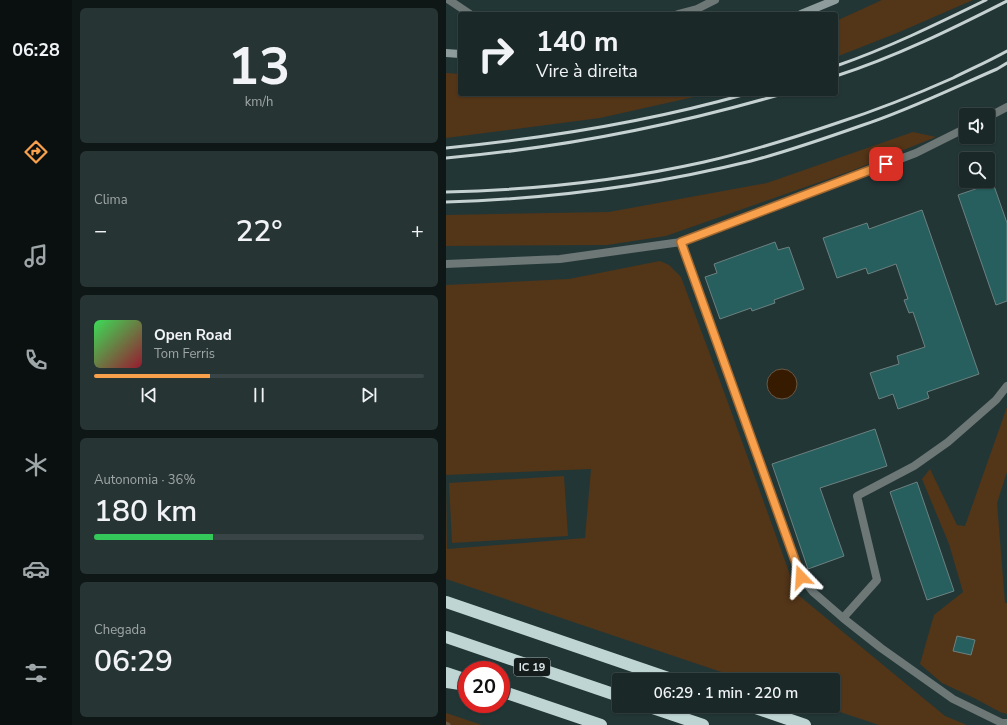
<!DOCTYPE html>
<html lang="pt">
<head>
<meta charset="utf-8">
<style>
  :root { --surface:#1a2828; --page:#273434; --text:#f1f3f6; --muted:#9fa6a8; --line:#384445; --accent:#f8a04b }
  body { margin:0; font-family:"Nunito Sans",sans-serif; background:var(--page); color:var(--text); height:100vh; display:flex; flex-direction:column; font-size:15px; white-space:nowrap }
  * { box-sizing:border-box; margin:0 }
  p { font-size:13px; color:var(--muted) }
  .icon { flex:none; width:22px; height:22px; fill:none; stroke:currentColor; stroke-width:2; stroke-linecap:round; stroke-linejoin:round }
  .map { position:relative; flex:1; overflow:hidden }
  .drawer { display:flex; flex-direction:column; gap:8px; padding:8px; background:#0e1616; width:374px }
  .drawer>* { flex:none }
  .hud { position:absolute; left:12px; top:12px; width:380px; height:84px; border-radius:4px; box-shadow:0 1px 3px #0004,0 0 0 1px var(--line); background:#1a2828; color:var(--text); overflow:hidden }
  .buttons { position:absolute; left:513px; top:108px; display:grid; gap:8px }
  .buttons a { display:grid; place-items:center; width:36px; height:36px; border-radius:4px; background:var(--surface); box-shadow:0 1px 3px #0004,0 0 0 1px var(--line); font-size:20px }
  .speed { position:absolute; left:12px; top:661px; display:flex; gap:8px; font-size:20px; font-weight:700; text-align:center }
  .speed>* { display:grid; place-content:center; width:52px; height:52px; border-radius:50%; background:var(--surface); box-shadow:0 1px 3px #0004,0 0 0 1px var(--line); line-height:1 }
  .speed .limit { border:6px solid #d22; background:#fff; color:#111 }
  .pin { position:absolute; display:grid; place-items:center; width:34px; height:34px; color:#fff; margin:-17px; border-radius:8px; box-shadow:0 2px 6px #0006 }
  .me { position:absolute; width:44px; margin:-22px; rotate:340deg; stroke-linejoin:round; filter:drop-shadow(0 0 3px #0008) }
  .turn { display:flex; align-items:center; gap:14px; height:84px; padding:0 12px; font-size:18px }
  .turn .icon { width:52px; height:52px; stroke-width:2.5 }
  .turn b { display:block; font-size:28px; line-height:34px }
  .big { font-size:30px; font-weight:600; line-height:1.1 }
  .drawer .tile { flex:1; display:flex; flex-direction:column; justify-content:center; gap:6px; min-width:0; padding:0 14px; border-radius:6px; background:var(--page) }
  .drawer .dial { align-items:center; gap:0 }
  .dial b { font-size:52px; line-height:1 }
  .song { display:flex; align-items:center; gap:12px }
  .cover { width:48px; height:48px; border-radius:6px; background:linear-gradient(135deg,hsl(130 70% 55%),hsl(350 70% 35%)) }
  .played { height:4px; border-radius:2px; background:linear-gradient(90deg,var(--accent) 35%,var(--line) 35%) }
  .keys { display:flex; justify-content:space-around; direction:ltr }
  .heat { display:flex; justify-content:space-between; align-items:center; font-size:22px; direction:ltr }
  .charge { height:6px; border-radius:3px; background:linear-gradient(90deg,#34c759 36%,var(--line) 0) }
  .trip { position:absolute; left:166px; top:673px; width:228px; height:40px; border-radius:4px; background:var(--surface); box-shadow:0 1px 3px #0004,0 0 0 1px var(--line); font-weight:600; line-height:40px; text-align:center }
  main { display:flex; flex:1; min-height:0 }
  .dock { display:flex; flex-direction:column; width:72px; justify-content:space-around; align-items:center; background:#0a1010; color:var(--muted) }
  .dock .icon { width:28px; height:28px }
  .dock .on { color:var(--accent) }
  .dock b { font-size:18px; color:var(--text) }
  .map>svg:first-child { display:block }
  .green { fill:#533518; fill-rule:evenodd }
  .water { fill:#361b00; stroke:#685845 }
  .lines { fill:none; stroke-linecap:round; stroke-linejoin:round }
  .stream { stroke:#685845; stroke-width:5 }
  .building { fill:#265f5d; stroke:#6c8180 }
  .lane { stroke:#6d7776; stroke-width:8 }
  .secondary { stroke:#8e9d9c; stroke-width:8 }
  .highway { stroke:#bed5d4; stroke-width:12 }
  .rail { stroke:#c6d2d2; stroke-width:3 }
  .route-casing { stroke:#a16831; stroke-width:10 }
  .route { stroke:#f8a04b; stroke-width:7 }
  .labels { text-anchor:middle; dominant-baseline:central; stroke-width:4; stroke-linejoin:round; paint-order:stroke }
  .shield { fill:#141c1c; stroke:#a0aaaa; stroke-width:1 }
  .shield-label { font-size:11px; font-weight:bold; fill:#dce7e7 }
</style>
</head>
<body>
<main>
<nav class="dock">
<b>06:28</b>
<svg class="icon on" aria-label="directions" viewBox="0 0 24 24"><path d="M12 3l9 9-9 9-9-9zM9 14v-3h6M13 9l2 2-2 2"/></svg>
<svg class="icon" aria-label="music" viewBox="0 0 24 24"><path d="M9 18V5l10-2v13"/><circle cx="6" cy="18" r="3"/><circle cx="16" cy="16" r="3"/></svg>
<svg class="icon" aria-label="phone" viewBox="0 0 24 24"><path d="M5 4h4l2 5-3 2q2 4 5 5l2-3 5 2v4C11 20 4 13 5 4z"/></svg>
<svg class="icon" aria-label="climate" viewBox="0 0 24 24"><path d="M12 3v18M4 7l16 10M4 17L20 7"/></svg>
<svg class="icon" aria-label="car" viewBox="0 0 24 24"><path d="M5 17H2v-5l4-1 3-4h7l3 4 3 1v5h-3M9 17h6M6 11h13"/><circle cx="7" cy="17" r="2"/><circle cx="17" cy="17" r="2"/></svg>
<svg class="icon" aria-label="filters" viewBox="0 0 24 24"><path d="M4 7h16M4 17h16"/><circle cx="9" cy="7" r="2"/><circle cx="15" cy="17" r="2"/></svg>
</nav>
<section class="drawer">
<div class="tile dial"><b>13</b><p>km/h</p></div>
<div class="tile"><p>Clima</p>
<div class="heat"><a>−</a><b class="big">22°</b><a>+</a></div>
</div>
<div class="tile">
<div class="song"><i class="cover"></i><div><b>Open Road</b><p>Tom Ferris</p></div></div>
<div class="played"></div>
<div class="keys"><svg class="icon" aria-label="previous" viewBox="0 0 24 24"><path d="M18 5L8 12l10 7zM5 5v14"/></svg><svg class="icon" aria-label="pause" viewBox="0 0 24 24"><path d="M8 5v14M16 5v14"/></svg><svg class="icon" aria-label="next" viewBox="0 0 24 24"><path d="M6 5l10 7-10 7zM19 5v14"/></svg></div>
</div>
<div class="tile"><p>Autonomia · 36%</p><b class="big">180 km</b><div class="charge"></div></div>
<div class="tile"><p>Chegada</p><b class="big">06:29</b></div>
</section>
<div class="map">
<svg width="561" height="725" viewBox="0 0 561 725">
  <rect width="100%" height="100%" fill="#233636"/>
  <!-- green -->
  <path class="green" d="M 436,0 L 527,0 L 451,33 L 390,57 L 390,21 Z
    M 0,73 L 14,74 L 14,94 L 261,94 L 154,118 L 0,138 Z
    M 467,132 L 490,137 L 405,171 L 220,236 L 161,245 L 0,246 L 0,215 L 163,212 L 321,183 Z
    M 214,261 L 223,265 L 235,277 L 277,389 L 351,594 L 499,716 L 521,725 L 433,725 L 376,706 L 387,706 L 387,680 L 299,680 L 0,579 L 0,285 L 123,279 ZM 145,469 L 139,538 L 1,549 L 0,475 Z
    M 561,407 L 561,472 L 551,503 L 559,603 L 561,603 L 561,714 L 554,712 L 528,698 L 496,683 L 474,664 L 488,615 L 517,592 L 503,544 L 476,479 L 484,469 L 511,525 L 519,526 Z
    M 118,476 L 122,536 L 6,543 L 3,483 Z
    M 0,713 L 36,725 L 0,725 Z"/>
  <!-- water -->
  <path class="water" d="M321 384a15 15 0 1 1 30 0a15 15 0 1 1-30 0Z"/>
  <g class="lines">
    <!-- stream -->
    <path class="stream" d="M 0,724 L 2,725"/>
  </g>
  <!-- building -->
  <path class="building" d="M 547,183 L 561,223 L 561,301 L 550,305 L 512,195 Z
    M 476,210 L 533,374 L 481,392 L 483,398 L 452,409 L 447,394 L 433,399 L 424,373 L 453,364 L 451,356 L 479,347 L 467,312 L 463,313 L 458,300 L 462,299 L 450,264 L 422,274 L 420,268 L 391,278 L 377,238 L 421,223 L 423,229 Z
    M 329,242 L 332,250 L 343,247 L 358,289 L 328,300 L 329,303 L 306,311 L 305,308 L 274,319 L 259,277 L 271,273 L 268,264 Z
    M 429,429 L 441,466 L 374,488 L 398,556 L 362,569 L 326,464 Z
    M 471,482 L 508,591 L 481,600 L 444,492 Z
    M 511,636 L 529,640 L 525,655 L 507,651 Z"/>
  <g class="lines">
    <!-- lane -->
    <path class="lane" d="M 3,0 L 24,14
      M 232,14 L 251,9 L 269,0
      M 542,117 L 561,107
      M 235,242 L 355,577 L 367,592 L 397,618
      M 0,264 L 114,259 L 235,242 L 470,153 L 520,128
      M 561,386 L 550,400 L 502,442 L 468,466 L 411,496 L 431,580 L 397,618 L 435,648 L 507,699 L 556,723 L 561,723"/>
    <!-- secondary -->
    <path class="secondary" d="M 355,14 L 389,0
      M 0,53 L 14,54"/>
    <!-- highway -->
    <path class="highway" d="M 0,602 L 228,680
      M 0,637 L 173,696
      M 0,673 L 21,680
      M 0,682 L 21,685
      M 55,691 L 155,725
      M 201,706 L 257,725
      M 304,706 L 359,725"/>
    <!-- rail -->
    <path class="rail" d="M 390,66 C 442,48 491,24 540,0
      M 390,76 C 449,57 506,29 561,1
      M 0,148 C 101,138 202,122 300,94
      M 0,158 C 114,148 226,126 336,94
      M 0,192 C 87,190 173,181 258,162 C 303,152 347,138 391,123 C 431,110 469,95 507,78 C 525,69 543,61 561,51
      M 0,202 C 104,199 204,186 305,161 C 343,151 380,138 417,125 C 463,110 507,88 551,69 L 561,63"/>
  </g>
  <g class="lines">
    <!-- route casing -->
    <g class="route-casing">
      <path id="route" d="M 355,577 L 235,242 L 440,164"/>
    </g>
    <!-- route -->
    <use href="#route" class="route"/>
  </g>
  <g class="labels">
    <!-- shield labels -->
    <rect class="shield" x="68" y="658" width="36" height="18" rx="3"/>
    <g class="shield-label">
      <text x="86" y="667">IC 19</text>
    </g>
  </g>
</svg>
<div class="buttons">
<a><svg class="icon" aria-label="sound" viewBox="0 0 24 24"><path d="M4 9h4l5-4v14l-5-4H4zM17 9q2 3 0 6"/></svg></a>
<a><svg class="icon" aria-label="search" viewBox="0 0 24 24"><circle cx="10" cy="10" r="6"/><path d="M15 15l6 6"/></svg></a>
</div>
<div class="speed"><div class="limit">20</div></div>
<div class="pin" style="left:440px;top:164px;background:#d93025"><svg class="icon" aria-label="arrive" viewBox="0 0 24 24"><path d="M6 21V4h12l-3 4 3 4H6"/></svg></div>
<svg class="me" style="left:355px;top:577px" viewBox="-20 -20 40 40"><path d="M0-17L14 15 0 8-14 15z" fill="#f8a04b" stroke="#fff" stroke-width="4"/></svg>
<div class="trip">06:29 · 1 min · 220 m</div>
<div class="hud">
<div class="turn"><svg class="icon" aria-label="right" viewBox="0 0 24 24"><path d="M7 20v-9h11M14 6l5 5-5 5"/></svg><div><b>140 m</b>Vire à direita</div></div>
</div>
</div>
</main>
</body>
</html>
